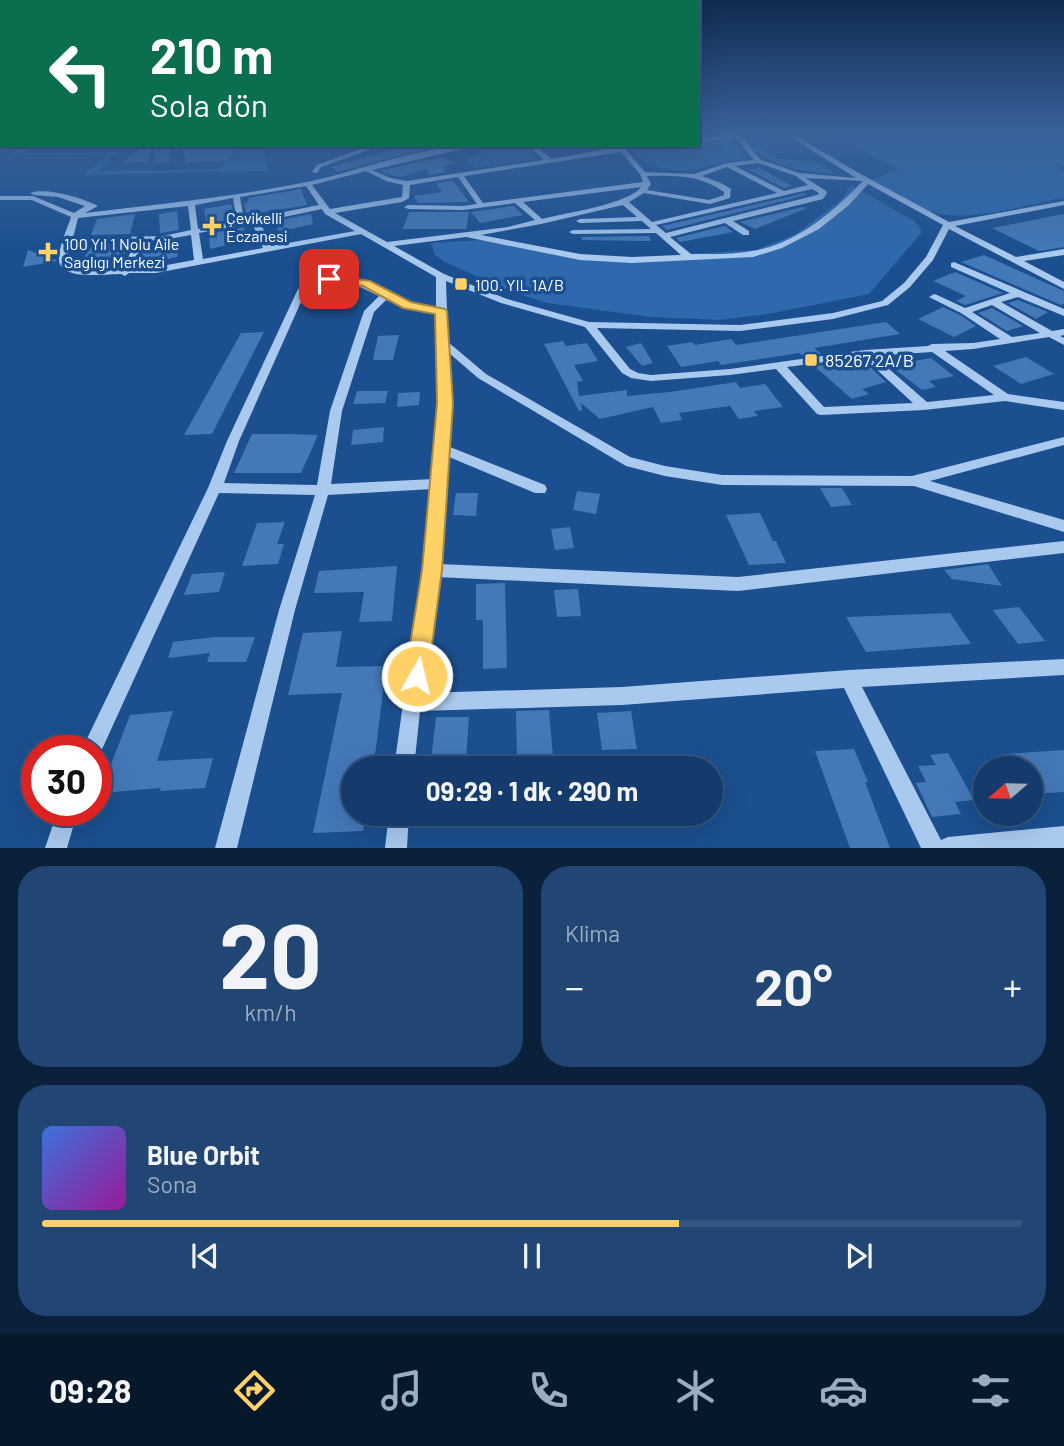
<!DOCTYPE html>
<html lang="tr">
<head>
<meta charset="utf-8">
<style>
  :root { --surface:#143b6b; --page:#214673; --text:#f1f3f6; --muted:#9dadc1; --line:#33557e; --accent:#ffd166 }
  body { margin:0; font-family:Barlow,sans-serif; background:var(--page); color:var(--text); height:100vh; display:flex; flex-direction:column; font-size:26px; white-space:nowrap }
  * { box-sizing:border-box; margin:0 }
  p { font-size:23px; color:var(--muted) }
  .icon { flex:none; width:38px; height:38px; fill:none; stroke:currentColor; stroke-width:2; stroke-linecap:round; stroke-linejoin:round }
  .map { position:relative; height:848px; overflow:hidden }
  .details { display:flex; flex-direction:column; gap:18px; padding:18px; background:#0b203b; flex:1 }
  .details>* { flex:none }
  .guide { position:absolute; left:0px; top:0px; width:700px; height:147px; box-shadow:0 7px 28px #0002,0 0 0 2px var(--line); background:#0b6e4f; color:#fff; overflow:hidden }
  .needle { width:46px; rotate:250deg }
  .controls { position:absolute; left:973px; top:756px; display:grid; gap:14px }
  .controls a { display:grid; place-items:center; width:70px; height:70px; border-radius:50%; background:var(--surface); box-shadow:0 7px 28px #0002,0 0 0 2px var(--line); font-size:35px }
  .speed { position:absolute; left:21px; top:735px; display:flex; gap:14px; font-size:35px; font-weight:700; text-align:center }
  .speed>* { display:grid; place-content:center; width:91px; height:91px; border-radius:50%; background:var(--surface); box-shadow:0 7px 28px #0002,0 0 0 2px var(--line); line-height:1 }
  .speed .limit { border:10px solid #d22; background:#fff; color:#111 }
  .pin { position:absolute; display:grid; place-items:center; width:60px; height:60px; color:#fff; margin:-30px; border-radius:14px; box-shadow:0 4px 10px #0006 }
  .me { position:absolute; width:77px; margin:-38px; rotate:8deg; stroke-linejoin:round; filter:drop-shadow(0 0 5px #0008) }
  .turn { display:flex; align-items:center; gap:24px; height:147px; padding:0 35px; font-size:32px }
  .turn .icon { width:91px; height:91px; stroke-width:2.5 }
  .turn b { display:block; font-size:49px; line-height:60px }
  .big { font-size:52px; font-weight:700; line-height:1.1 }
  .details .widget { flex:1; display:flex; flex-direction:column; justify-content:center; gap:10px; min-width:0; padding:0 24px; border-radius:28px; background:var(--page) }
  .details .dial { align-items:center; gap:0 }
  .dial b { font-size:91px; line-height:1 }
  .song { display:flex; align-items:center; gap:21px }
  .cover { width:84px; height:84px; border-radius:10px; background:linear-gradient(135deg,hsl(220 70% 55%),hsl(300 70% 35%)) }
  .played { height:7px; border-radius:4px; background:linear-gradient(90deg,var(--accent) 65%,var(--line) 65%) }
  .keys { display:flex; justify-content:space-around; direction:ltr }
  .heat { display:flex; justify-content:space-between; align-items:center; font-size:38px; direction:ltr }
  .details .tiles { flex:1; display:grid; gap:18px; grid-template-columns:1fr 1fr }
  .widget:last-child { grid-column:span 2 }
  .trip { position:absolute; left:341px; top:756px; width:382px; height:70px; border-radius:35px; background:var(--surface); box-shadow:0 7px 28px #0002,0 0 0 2px var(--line); font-weight:700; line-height:70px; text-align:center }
  .tab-bar { display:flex; height:112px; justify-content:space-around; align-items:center; background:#08182b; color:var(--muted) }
  .tab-bar .icon { width:49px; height:49px }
  .tab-bar .on { color:var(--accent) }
  .tab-bar b { font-size:32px; color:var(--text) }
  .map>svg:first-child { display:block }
  .green { fill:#2e69ad }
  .building { fill:#4478b7 }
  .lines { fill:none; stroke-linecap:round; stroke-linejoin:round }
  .minor { fill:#a9c9ee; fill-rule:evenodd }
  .route { fill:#ffd166; stroke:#a68842; stroke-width:2 }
  .poi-dot { fill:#ffd166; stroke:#1b4f8f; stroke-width:2.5 }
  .labels { text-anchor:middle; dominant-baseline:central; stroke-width:7; stroke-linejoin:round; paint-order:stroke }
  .far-poi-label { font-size:16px; fill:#fff; stroke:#1b4f8f; text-anchor:start }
  .poi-label { font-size:18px; fill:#fff; stroke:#1b4f8f; text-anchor:start }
</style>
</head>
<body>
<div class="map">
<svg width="1064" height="848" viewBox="0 0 1064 848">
  <rect width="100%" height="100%" fill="#1b4f8f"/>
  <!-- green -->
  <path class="green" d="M 698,133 L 719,133 L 749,157 C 740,161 731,161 722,163 C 688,171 663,177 634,154 L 634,150 L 642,145 L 698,145 Z
    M 730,133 L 771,133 L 750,139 L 777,159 L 813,161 L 837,174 C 784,171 772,164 730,133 Z
    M 829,133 L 1064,133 L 1064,166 L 1059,167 L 1064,170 L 1064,198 C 1022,205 965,226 923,209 C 905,202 887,190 870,180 L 898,169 Z
    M 28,145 L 37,145 L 25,153 L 118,152 L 98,171 L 220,169 L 239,145 L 262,145 L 269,171 L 83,175 L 108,155 L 10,156 Z
    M 505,145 L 526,145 L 537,159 L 476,168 L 466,160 L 492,148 L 496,151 L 506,149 L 502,146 Z
    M 851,185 L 916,222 L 922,232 L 869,294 L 768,314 L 719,320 L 651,317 L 547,303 L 510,291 L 445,262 L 435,255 L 431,243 L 481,240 L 605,259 L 756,250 L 796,234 L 843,198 Z"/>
  <!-- building -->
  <path class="building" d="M 410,145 L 426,149 L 337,172 L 331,167 Z
    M 238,146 L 226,161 L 186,162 L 182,147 Z
    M 152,147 L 148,162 L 123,163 L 141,148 Z
    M 154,147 L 169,147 L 170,162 L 155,162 Z
    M 441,157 L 455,163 L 442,167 L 446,172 L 430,175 L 427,169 L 400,177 L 380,171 Z
    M 760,168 L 792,186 L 784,188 L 749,170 Z
    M 453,181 L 469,202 L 418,203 L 414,196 L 442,192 L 436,183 Z
    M 301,189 L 307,205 L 246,215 L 244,203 L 249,202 L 248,198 Z
    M 805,193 L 807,195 L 667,230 L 662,226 Z
    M 231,204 L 234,219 L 207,225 L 204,209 Z
    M 514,206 L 523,215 L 480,223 L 471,212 Z
    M 803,207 L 807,208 L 755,229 L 740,222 Z
    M 177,211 L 179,230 L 160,233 L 159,214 Z
    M 409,212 L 469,212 L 466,229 L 403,229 Z
    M 135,214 L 130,234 L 91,235 L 97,219 Z
    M 311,214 L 313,224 L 278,232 L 276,221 Z
    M 1064,214 L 1064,247 L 1039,251 L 992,228 Z
    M 725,226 L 733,232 L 680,242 L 676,238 Z
    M 244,227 L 246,240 L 210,249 L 209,234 Z
    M 649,236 L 651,241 L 582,240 L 581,237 Z
    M 181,240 L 177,257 L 137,265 L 146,244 Z
    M 127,244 L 124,256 L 79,264 L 93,245 Z
    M 28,250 L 56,260 L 57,261 L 23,267 Z
    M 984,255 L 1064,291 L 1064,304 L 1061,305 L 961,262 Z
    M 955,272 L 1003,293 L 965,305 L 956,301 L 966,296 L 933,281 Z
    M 1018,300 L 1048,312 L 1036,319 L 1008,303 Z
    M 943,307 L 960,315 L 976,326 L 954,337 L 918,319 Z
    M 992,308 L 1023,326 L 1007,331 L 978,313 Z
    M 886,322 L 900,334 L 814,348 L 821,354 L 803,356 L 799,353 L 721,365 L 718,361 L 681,367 L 667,346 L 692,342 L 695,345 L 731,339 L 736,345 Z
    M 264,332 L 212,434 L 184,435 L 241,333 Z
    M 399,335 L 393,360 L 373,360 L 378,336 Z
    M 563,341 L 566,346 L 587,343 L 598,361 L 574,365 L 583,381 L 577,382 L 579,396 L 627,390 L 627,396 L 670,392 L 736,382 L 740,388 L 765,384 L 783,407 L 754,411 L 758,416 L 739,419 L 730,406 L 679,413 L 682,420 L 661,423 L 653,407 L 600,419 L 581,403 L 582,410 L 579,411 L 544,344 Z
    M 641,343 L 653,363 L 642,366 L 626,347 Z
    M 1026,357 L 1054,374 L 1021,384 L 993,366 Z
    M 902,358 L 908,362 L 931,358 L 954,376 L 929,381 L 936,387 L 922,390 L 884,361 Z
    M 860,362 L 868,365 L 886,382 L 862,389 L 869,394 L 852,399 L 814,366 L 833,364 L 838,368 Z
    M 357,391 L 388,391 L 385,403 L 353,404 Z
    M 420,392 L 419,405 L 397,407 L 398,393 Z
    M 384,427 L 383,442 L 351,445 L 353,430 Z
    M 252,434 L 291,434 L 318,435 L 301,473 L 234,473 Z
    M 820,488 L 842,488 L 852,505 L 831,507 Z
    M 577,491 L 600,494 L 596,514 L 573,510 Z
    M 456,493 L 478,493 L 476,516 L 453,515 Z
    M 760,513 L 773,541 L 776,541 L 786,563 L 749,565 L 726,515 Z
    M 285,522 L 277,544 L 284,544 L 278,564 L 242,566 L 257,523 Z
    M 570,527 L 574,548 L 555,550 L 551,529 Z
    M 988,564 L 1002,586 L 952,579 L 944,570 Z
    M 397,566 L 392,621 L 359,622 L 364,592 L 314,593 L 319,571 Z
    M 225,572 L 219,592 L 184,595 L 192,574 Z
    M 505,583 L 507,668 L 483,669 L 483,620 L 476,620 L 476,584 Z
    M 578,589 L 581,616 L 557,617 L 554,590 Z
    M 1019,607 L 1045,641 L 1018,644 L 993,610 Z
    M 950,613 L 971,644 L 866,652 L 846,617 Z
    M 342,631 L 336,667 L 386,666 L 376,748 L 372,768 L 354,768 L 354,814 L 366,814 L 363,831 L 313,833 L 342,693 L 288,695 L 303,633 Z
    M 215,637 L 255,637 L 246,662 L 207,662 L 210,653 L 168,658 L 173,642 Z
    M 549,710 L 553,757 L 517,759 L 516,711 Z
    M 173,711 L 157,761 L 213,758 L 205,788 L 160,791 L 161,788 L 100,793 L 130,715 Z
    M 631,711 L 637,749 L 602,750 L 597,713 Z
    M 436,717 L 469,717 L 466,760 L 431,760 Z
    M 854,749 L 868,782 L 865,782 L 890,848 L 850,848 L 815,751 Z
    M 1064,750 L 1064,792 L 1031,794 L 1031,768 L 1012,768 L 1004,754 Z
    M 948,753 L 974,800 L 955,802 L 961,814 L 932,817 L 916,783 L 926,782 L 918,766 L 936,765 L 930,755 Z"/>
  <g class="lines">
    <!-- minor -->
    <path class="minor" d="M 0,133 L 2,133 L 2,136 L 0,136 Z
      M 732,133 L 738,133 L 761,160 L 799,173 L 856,178 L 784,133 L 791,133 L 857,172 L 949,222 L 1064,201 L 1064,205 L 955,226 L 1016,257 L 1064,249 L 1064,255 L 1024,261 L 1064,282 L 1064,289 L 949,229 L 933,260 L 910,287 L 888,305 L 833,319 L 740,331 L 597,328 L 630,369 L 638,373 L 651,375 L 730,369 L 865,350 L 928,346 L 932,344 L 973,343 L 1000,339 L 961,313 L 929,297 L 934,294 L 937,295 L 965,308 L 1010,293 L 951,267 L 951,263 L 954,262 L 1064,309 L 1064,316 L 1018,297 L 1001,302 L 1052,331 L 1064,329 L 1064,335 L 1060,336 L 1064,338 L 1064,345 L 1049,337 L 973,349 L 945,351 L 1008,394 L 1064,402 L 1064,410 L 1005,401 L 924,410 L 821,415 L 817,414 L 776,369 L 730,375 L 651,381 L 631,378 L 622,373 L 585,327 L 501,303 L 446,281 L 448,342 L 486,374 L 630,457 L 665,466 L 722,475 L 912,476 L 1064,437 L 1064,445 L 930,481 L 1064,520 L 1064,532 L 914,486 L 722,485 L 665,476 L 626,466 L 478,378 L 449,353 L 450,447 L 545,485 L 547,489 L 545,493 L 535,493 L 449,457 L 439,564 L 738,577 L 1064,541 L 1064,553 L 738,591 L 437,577 L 422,693 L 622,687 L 849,670 L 1064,659 L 1064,675 L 862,687 L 941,840 L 948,837 L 1064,826 L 1064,848 L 921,848 L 844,688 L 622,705 L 420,711 L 414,768 L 394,768 L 433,489 L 328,495 L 295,610 L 237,848 L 215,848 L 279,610 L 315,495 L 219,493 L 98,758 L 96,759 L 96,751 L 81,751 L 208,488 L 227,441 L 298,289 C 309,284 321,278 334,277 C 355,274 378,288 394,296 C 407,303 422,306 436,307 L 436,277 L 361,234 L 156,273 L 129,273 L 125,276 L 121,274 C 107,274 60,281 59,260 C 58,249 67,229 71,217 L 32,200 L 0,200 L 0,196 L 33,196 L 74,213 L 85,206 L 58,197 L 34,195 L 30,193 C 46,187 83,198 98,206 L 85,213 C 159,204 234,197 307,182 C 364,170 421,145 480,145 L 372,170 L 390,178 L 407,181 L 544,160 L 528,145 L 535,145 L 551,159 L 631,145 L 626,150 L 645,172 L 694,174 L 727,163 L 754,160 L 735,137 L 698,143 L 698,139 ZM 621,152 L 640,174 L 643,182 L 483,203 L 464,176 ZM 758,163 L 796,176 L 808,185 L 784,191 L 735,166 ZM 727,167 L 777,193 L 652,222 L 629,202 L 644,193 L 710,204 L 730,198 L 731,189 L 721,183 L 702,176 ZM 366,171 L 386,181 L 403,185 L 402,197 L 330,209 L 312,185 ZM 647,176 C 675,175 701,175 724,192 L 724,195 L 709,200 L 647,190 L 651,184 ZM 458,177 L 477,204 L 463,206 L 408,205 L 404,207 L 408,209 L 463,210 L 515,203 L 535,220 L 508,227 L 387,242 L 335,213 L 402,202 L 409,198 L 410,185 ZM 806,178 L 863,181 C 833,212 796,244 752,251 C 732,255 711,254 691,254 L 670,237 L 725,223 L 743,235 L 749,235 L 749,231 L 733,221 L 823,199 L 827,193 L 826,191 ZM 868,184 L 943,225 L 926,257 L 904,283 L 882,301 L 833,313 L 740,325 L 589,322 L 507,299 L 444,274 L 394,246 L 466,237 L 580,260 L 632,263 L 753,257 L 782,248 L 819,229 L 849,205 ZM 306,186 L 319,205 L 244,220 L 240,197 ZM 641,187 C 629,204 565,213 542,219 L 523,202 ZM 812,189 L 819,193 L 817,195 L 666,233 L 656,225 ZM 233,198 L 237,221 L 198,229 L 195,205 ZM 623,205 L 637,217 L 580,219 L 576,221 L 580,223 L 642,221 L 651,229 L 573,230 L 569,232 L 573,234 L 656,233 L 681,255 L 632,257 L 580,254 L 481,235 L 541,224 ZM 188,206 L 191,230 L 163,236 L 73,238 L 78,218 ZM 322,209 L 325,214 L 355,231 L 271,246 L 260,222 ZM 252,223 L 263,248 L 203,259 L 199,233 ZM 191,235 L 194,260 L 156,267 L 132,268 L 144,241 L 163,240 ZM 136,241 L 123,268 C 112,268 70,274 68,261 C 67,256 71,248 72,243 ZM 334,282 L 354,284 L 379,296 L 364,311 L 330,411 L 317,485 L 224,483 L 239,441 L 305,293 ZM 386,300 L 408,308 L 437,313 L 438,339 L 436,341 L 438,344 L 439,404 L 434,479 L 331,484 L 342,411 L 374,312 ZM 992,305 L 1040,333 L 1012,337 L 972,312 ZM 932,352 L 994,395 L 927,402 L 874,356 ZM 863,357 L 913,403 L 824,407 L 787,367 Z
      M 372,145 L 382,145 L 321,167 L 317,173 L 312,172 L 317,165 Z
      M 666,145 L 678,145 L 666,149 L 663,147 Z
      M 58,810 L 78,810 L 67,848 L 45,848 Z
      M 389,814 L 409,814 L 407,848 L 385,848 Z"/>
  </g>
  <!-- sky -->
  <linearGradient id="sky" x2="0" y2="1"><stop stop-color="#0f2b4f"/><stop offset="0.53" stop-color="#39639b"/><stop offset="1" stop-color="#39639b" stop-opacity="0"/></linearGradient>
  <rect width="1064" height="252" fill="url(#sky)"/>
  <!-- route -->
  <path class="route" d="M 329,275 L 370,281 L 411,302 L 445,309 L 447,311 L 453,403 L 442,570 L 428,676 L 425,683 L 417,687 L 409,683 L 405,676 L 422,570 L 437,403 L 435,314 L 403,308 L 363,286 L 325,281 L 323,279 Z"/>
  <!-- markers -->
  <g class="poi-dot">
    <path d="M208.5 215.5h7v7h7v7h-7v7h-7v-7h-7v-7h7z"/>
    <path d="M44.5 241.5h7v7h7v7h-7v7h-7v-7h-7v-7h7z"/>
    <rect x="454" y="277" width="14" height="14" rx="3.5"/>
    <rect x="804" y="353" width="14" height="14" rx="3.5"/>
  </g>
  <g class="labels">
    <!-- far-poi labels -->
    <g class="far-poi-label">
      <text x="226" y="217">Çevikelli<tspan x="226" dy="18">Eczanesi</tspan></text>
      <text x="64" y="243">100 Yıl 1 Nolu Aile<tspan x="64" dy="18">Saglıgı Merkezi</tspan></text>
      <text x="475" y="284">100. YIL 1A/B</text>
    </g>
    <!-- poi labels -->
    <g class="poi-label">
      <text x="825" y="360">85267 2A/B</text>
    </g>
  </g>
</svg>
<div class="controls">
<a><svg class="needle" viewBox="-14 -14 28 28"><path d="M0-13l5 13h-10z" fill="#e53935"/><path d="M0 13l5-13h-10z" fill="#9dadc1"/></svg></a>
</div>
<div class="speed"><div class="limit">30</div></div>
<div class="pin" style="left:329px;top:279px;background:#d93025"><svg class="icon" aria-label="arrive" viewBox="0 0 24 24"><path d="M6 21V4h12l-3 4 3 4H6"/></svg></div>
<svg class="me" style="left:417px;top:676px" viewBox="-20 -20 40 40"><circle r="17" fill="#ffd166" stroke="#fff" stroke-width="3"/><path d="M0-11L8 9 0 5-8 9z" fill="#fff"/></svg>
<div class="trip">09:29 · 1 dk · 290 m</div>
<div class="guide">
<div class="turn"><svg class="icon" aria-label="left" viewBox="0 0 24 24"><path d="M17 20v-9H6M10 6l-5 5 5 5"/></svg><div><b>210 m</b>Sola dön</div></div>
</div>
</div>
<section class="details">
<div class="tiles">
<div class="widget dial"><b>20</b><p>km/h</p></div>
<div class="widget"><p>Klima</p>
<div class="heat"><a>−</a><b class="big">20°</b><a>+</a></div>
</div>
<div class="widget">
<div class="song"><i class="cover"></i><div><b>Blue Orbit</b><p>Sona</p></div></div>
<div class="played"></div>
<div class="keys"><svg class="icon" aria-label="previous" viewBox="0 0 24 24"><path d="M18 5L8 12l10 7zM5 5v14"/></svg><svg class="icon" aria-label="pause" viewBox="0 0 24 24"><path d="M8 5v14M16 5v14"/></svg><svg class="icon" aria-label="next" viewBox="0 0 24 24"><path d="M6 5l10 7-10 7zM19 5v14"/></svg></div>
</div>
</div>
</section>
<nav class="tab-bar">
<b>09:28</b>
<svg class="icon on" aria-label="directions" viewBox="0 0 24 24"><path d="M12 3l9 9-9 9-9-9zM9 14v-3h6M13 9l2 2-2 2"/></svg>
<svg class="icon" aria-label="music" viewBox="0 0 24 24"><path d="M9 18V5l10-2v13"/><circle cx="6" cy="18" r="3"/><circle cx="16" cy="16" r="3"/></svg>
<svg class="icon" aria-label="phone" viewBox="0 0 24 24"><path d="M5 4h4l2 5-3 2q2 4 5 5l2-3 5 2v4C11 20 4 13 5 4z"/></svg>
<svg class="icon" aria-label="climate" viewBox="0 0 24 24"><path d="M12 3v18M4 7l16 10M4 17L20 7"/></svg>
<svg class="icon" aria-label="car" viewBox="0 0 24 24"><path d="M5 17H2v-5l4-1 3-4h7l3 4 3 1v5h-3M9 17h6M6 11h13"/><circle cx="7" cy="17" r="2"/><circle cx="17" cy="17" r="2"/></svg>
<svg class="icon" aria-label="filters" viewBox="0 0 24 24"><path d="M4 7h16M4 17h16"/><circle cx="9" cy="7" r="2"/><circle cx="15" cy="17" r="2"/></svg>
</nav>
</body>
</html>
